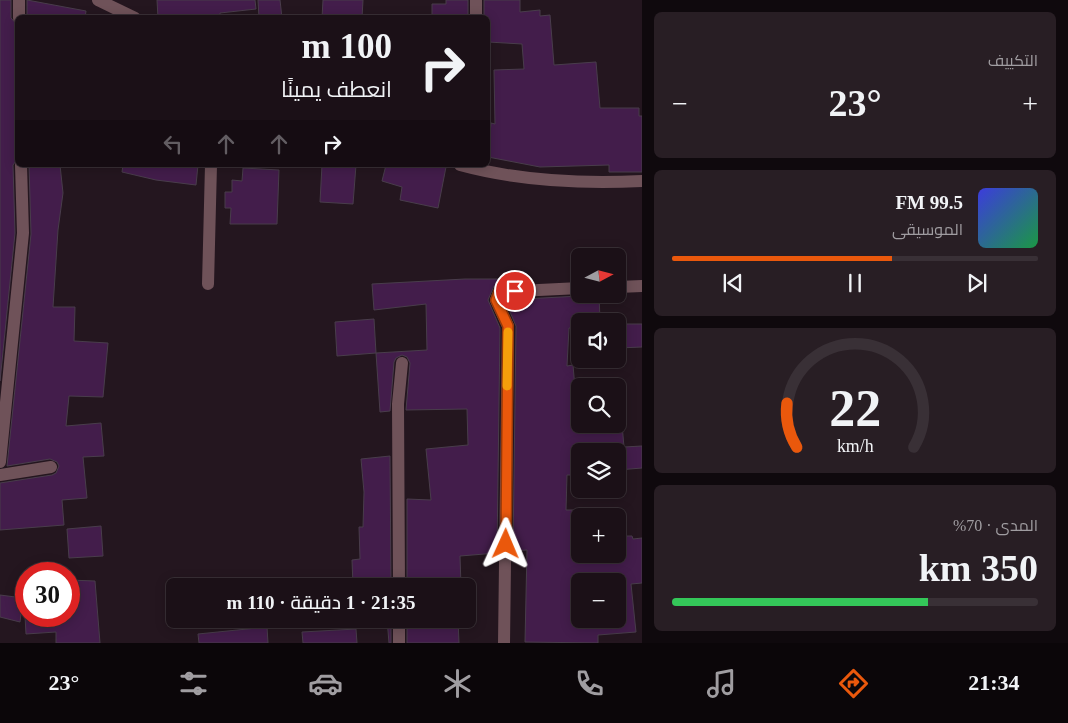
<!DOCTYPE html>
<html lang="ar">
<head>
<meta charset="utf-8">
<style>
  :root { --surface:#1b1017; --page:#281e24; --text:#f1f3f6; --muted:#a09da1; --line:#393036; --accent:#ea580c }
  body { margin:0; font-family:"Times New Roman",Cairo,serif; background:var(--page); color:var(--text); direction:rtl; height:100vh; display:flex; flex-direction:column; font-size:19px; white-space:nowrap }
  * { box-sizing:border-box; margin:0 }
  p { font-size:16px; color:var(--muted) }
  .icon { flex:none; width:28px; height:28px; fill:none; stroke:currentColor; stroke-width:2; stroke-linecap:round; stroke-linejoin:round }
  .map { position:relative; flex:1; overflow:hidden; direction:ltr }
  .sheet { display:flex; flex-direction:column; gap:12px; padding:12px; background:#0f090d; width:426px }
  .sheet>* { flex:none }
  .top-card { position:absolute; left:15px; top:15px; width:475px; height:152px; border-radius:8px; box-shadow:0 2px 12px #0003,0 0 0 1px var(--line); direction:rtl; background:#1b1017; color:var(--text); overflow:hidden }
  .needle { width:32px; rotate:83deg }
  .fabs { position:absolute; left:571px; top:248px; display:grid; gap:10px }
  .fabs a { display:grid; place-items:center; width:55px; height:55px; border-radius:8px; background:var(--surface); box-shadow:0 2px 12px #0003,0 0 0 1px var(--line); font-size:25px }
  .speed { position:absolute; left:15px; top:562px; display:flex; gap:10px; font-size:25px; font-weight:700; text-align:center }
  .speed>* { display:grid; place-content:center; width:65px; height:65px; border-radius:50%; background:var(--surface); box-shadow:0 2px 12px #0003,0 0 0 1px var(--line); line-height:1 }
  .speed .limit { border:8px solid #d22; background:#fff; color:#111 }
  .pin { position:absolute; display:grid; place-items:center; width:42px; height:42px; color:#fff; margin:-21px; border:2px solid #fff; border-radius:50%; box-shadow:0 1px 5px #0007 }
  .me { position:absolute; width:55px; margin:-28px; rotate:1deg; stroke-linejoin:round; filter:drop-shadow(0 0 4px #0008) }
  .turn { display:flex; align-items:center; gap:18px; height:105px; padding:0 15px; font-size:22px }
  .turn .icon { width:65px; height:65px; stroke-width:2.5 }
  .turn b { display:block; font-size:35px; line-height:42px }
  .lanes { display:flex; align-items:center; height:48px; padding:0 15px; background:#0003; justify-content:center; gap:25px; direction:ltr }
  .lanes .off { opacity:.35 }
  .big { font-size:38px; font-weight:600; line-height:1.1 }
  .sheet .card { flex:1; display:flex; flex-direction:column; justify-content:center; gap:8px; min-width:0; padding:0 18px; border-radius:8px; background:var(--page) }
  .sheet .dial { align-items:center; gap:0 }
  .dial svg { height:130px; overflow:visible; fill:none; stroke:var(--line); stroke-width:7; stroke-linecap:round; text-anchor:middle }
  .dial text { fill:var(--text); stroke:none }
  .song { display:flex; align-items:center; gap:15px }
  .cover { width:60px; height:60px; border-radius:8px; background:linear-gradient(135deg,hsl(240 70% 55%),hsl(140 70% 35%)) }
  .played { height:5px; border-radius:2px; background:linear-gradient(90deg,var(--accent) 60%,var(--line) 60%) }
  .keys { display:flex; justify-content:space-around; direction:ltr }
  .heat { display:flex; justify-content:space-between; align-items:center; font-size:28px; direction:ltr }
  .charge { height:8px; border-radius:4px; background:linear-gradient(90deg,#34c759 70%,var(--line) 0) }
  .trip { position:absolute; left:166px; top:578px; width:310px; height:50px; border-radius:8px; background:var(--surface); box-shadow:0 2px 12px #0003,0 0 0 1px var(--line); font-weight:600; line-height:50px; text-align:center; direction:rtl }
  .tab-bar { display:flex; height:80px; justify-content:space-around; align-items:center; background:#0b0609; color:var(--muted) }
  .tab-bar .icon { width:35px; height:35px }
  .tab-bar .on { color:var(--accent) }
  .tab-bar b { font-size:22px; color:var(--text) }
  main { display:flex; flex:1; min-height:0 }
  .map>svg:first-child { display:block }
  .building { fill:#431d4b; stroke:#493d4b; fill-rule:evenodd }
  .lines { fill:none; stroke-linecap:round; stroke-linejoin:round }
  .minor { stroke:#6f5259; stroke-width:12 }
  .route-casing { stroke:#983908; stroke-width:12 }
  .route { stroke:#ea580c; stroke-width:9 }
  .slow { stroke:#f59e0b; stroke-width:9 }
</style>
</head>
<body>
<main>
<section class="sheet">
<div class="card"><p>التكييف</p>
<div class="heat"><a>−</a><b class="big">23°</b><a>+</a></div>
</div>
<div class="card">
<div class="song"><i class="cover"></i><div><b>99.5 FM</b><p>الموسيقى</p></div></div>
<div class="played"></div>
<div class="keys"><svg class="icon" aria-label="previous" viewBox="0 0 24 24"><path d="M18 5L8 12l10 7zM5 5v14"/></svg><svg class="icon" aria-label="pause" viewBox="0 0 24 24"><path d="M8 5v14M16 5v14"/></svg><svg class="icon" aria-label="next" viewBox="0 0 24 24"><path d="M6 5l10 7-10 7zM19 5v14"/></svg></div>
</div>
<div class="card dial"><svg viewBox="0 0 100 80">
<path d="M14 69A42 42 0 1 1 86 69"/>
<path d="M14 69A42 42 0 0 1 8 42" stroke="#ea580c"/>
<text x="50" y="56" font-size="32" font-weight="700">22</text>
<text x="50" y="72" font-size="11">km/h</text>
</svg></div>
<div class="card"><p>المدى · 70%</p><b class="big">350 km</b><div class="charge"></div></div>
</section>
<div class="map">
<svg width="642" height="643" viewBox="0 0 642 643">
  <rect width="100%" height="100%" fill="#24161f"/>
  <!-- building -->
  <path class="building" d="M 0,0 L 11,0 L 11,18 L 18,26 L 18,158 L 13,165 L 15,233 L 0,381 Z
    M 27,0 L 86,11 L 85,18 L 27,18 Z
    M 157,0 L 255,0 L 256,9 L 220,13 L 220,18 L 158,18 Z
    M 258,0 L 280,0 L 282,18 L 259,18 Z
    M 323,0 L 363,0 L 362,18 L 322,18 Z
    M 446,0 L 468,0 L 468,18 L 432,18 L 432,4 L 446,4 Z
    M 484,0 L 520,0 L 520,12 L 540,10 L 540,16 L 550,15 L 554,65 L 596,62 L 600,108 L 639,108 L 639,116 L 642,116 L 642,172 L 609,172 L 609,165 L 540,167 L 488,157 L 491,123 L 495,124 L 494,70 L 524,69 L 522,44 L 488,42 L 488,18 L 484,18 Z
    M 29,165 L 60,165 L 63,193 L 58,230 L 53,307 L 75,307 L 74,341 L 108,343 L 103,397 L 69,396 L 66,426 L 101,423 L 104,456 L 83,457 L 87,498 L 62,500 L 64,525 L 0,530 L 0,483 L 52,475 L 56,473 L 59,466 L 57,462 L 50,459 L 7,466 L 31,234 Z
    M 123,165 L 198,165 L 196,185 L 156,180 L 122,172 Z
    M 322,165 L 356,165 L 353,204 L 320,202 Z
    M 386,165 L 446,167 L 438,208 L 400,200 L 402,187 L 382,181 Z
    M 243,168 L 279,170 L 277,224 L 230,224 L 231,208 L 225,208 L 225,192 L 232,192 L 232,180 L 242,181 Z
    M 465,279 L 509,279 L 509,283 L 494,286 L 488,300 L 500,328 L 497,553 L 460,556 L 461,586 L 407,586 L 407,499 L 431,500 L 426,449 L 468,445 L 467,409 L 406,410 L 410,363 L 407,357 L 402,355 L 396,358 L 394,362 L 390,411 L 380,412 L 376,353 L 427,350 L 426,304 L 374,310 L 372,284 Z
    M 585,294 L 599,294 L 600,321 L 580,321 L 580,328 L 569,328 L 567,366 L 573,365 L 575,388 L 580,388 L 580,424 L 622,424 L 624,447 L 642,446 L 642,468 L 618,470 L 618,451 L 580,451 L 580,475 L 567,475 L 566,510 L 574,510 L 575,538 L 580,538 L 580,554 L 618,554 L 618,536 L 632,536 L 633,539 L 642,538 L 642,583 L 631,584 L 636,632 L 598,635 L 598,643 L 525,642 L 527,550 L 513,551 L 516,326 L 505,300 L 580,296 ZM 580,581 L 618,581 L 618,619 L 580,619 Z
    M 374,319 L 376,353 L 337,356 L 335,322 Z
    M 618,324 L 642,324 L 642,347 L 618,348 Z
    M 390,456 L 391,586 L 353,586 L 352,560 L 360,559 L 359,527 L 363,527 L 364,492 L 361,459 Z
    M 101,526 L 103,556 L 69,558 L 67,529 Z
    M 69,580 L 95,581 L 100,643 L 56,643 L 56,632 L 26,634 L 25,616 L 69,616 Z
    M 0,595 L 23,598 L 20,622 L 0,617 Z
    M 387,619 L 391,619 L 391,643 L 389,643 Z
    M 407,619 L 458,619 L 459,643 L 407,643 Z
    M 267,627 L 268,643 L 199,643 L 198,634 Z
    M 356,629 L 357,643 L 303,643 L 302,632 Z"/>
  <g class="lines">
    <!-- minor -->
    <path class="minor" d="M 19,0 L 19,18
      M 98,0 L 135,18
      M 476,18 L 476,0
      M 460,165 C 519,181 581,184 642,181
      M 208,284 L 211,165
      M 618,287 L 642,286
      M 0,462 L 23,233 L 21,165
      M 0,475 L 51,467
      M 399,586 L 398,404 L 402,363
      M 399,619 L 399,643
      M 504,643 L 508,326 L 496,300 L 499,292 L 580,288"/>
  </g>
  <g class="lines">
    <!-- route casing -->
    <g class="route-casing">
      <path id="route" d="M 506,544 L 508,326 L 496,300 L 499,292 L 515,291"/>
    </g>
    <!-- route -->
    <use href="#route" class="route"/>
    <!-- slow -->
    <path class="slow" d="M 507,386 L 508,332"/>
  </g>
</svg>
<div class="fabs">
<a><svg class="needle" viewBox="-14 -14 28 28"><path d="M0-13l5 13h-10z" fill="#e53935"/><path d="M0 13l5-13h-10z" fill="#a09da1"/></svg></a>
<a><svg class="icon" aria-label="sound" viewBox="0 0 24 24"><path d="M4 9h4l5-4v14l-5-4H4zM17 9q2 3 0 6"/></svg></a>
<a><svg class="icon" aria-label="search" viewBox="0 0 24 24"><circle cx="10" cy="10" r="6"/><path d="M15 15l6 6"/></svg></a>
<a><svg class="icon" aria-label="layers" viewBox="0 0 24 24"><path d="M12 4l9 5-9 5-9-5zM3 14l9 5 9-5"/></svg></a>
<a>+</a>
<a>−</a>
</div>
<div class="speed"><div class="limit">30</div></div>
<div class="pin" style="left:515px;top:291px;background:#d93025"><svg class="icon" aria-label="arrive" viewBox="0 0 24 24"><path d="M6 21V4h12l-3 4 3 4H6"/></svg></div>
<svg class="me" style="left:506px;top:544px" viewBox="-20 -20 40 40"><path d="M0-17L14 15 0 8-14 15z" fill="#ea580c" stroke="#fff" stroke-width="4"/></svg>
<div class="trip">21:35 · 1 دقيقة · 110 m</div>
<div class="top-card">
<div class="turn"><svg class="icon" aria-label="right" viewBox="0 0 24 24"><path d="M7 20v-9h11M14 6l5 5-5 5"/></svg><div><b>100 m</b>انعطف يمينًا</div></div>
<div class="lanes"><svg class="icon off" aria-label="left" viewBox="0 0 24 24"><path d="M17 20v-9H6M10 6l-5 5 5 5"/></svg><svg class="icon off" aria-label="ahead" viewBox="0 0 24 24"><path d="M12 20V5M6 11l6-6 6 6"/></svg><svg class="icon off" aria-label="ahead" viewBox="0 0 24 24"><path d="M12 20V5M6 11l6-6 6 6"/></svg><svg class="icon" aria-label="right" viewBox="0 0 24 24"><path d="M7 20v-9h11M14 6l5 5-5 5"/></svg></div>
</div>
</div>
</main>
<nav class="tab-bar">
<b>21:34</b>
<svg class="icon on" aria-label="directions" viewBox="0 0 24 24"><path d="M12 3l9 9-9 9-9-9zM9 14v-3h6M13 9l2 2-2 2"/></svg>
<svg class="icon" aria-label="music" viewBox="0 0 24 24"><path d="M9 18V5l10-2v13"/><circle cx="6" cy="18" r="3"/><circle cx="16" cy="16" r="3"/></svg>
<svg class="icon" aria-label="phone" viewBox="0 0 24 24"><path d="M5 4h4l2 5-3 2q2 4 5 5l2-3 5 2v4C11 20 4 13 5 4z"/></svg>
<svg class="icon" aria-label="climate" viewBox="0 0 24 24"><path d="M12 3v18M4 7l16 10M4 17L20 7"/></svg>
<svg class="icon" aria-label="car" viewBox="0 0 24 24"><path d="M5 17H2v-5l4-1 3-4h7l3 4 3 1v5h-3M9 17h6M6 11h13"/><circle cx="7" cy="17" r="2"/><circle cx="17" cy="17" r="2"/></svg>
<svg class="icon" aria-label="filters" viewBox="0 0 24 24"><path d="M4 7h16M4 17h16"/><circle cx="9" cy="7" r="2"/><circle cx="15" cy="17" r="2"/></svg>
<b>23°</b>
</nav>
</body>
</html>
